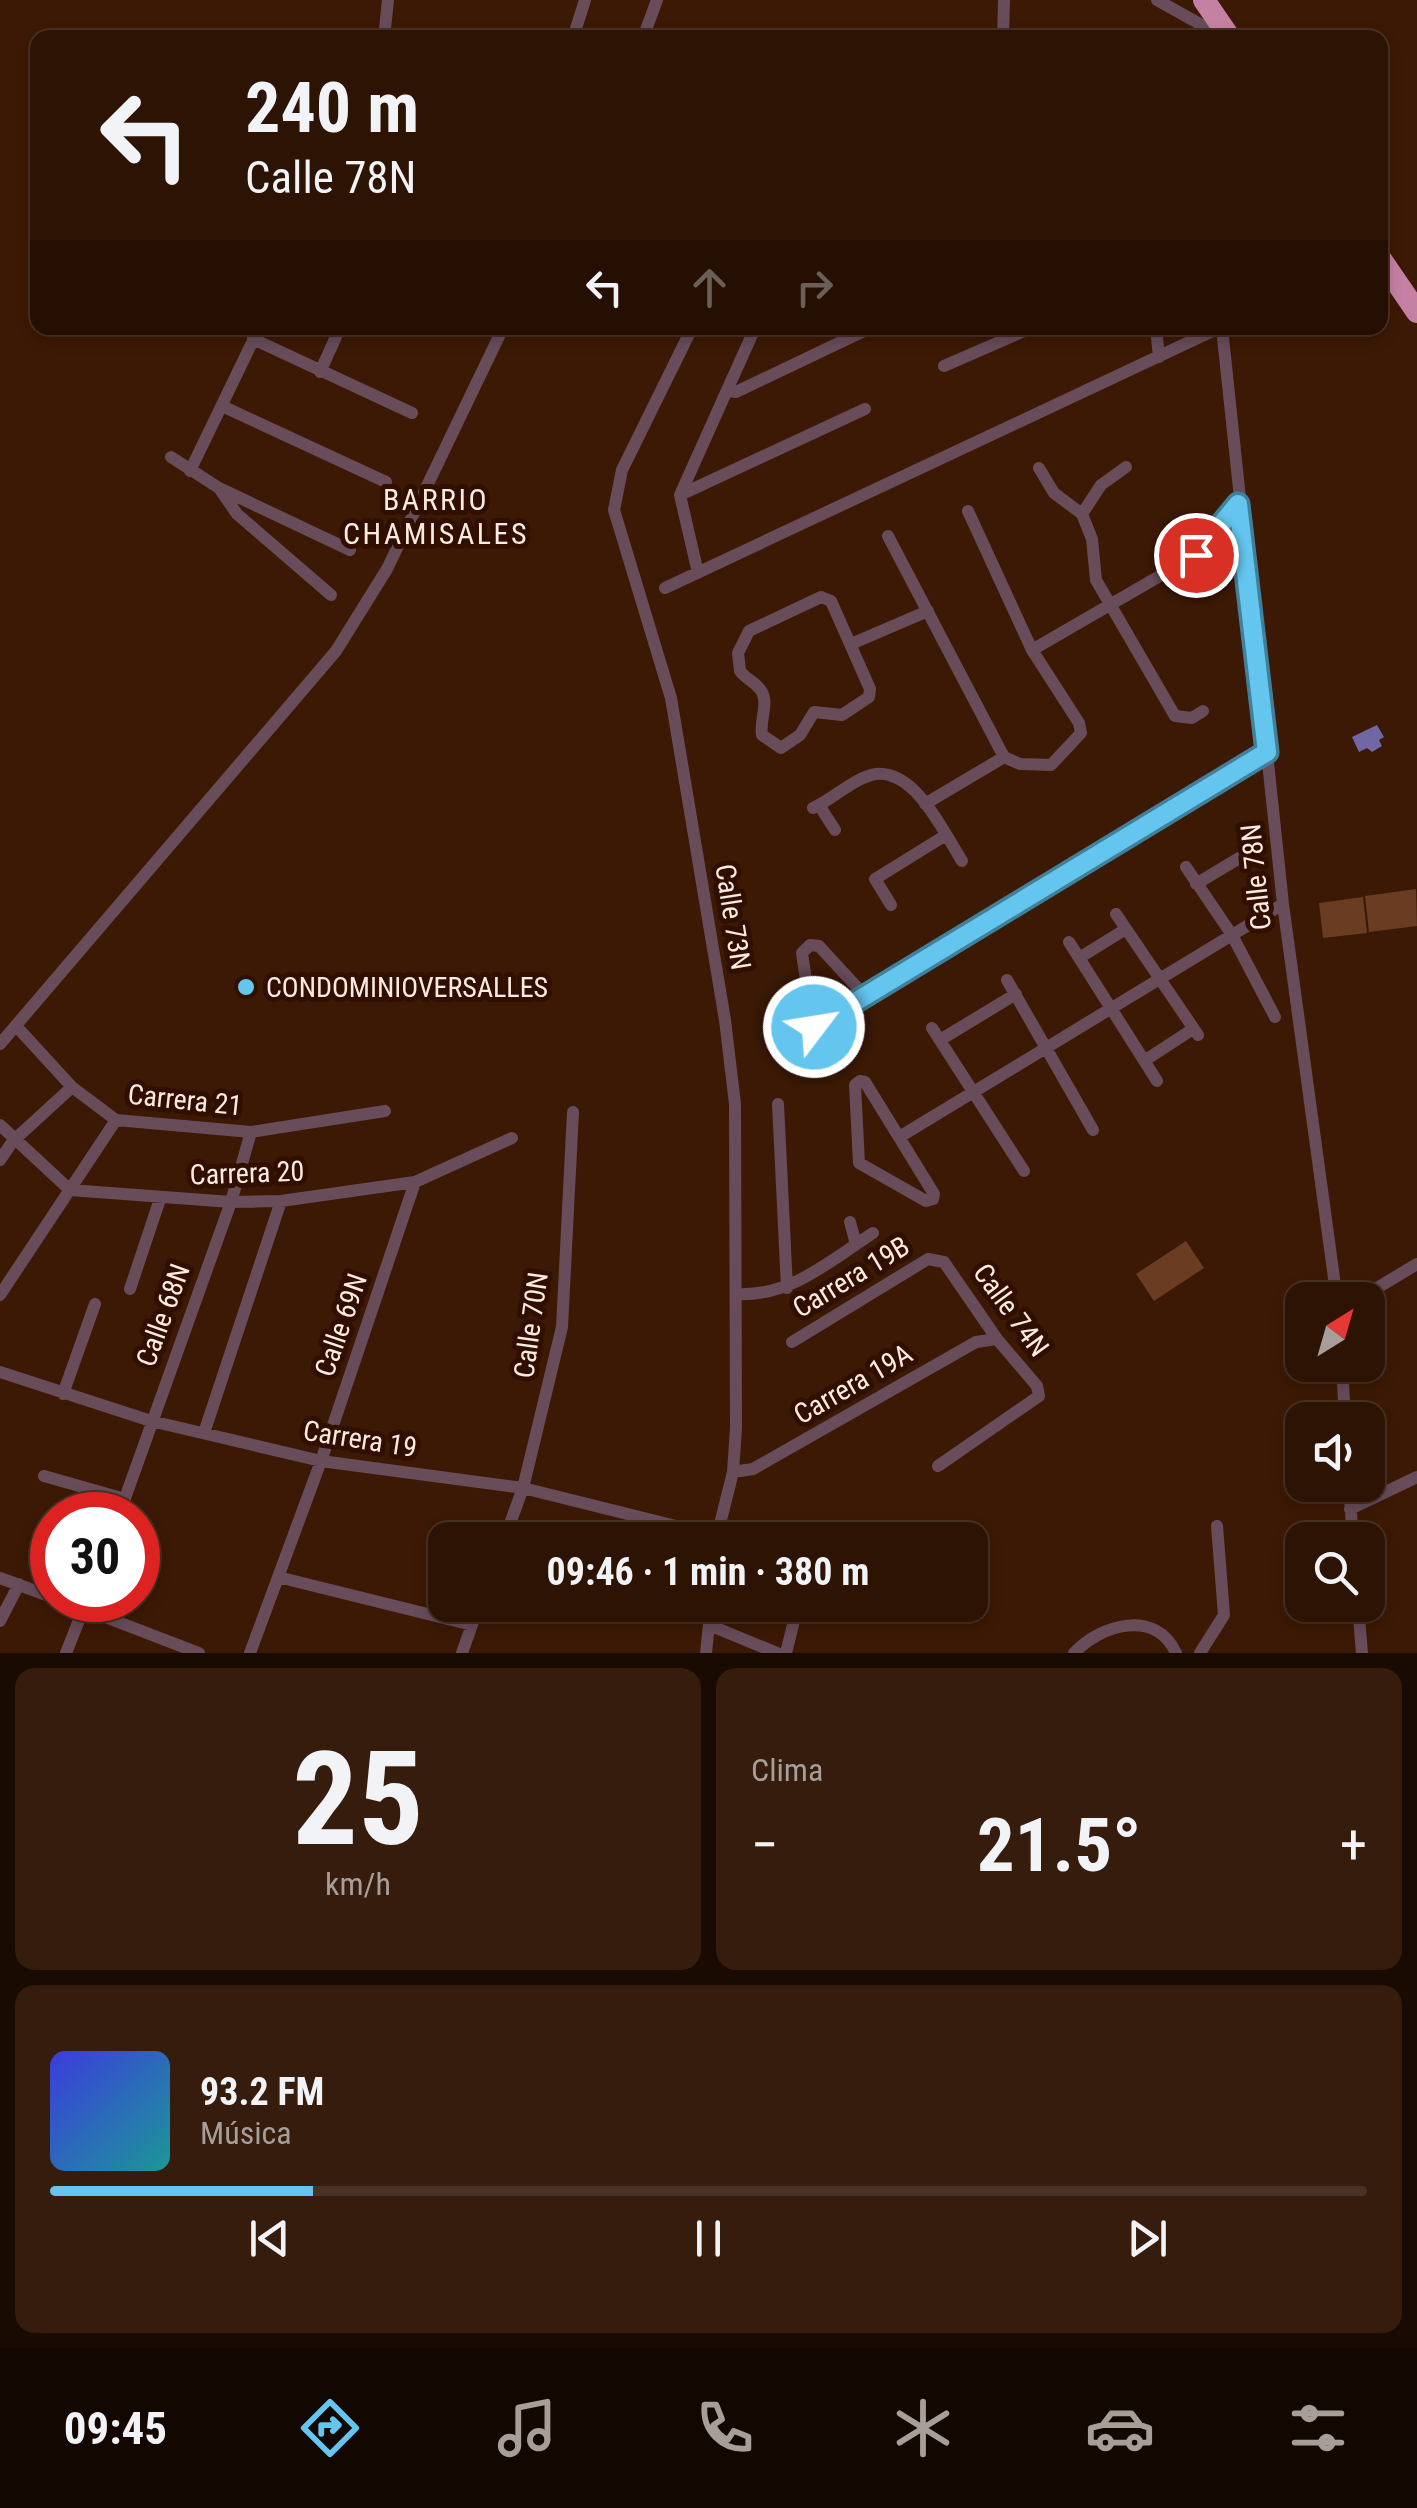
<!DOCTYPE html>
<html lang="es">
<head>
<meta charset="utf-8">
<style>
  :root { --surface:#2d1303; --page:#351c0d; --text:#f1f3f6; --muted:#a79e9a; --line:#483225; --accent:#64c5ee }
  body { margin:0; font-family:"Roboto Condensed",sans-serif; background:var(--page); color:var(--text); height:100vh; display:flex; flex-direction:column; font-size:38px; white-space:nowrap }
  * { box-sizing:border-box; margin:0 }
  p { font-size:32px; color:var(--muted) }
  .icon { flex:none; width:55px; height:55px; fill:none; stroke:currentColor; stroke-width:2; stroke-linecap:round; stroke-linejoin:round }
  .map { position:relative; height:1653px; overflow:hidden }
  .drawer { display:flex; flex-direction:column; gap:15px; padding:15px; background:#190a02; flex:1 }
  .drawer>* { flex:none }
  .top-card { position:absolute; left:30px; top:30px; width:1358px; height:305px; border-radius:20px; box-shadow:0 5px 15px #0003,0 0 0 2px var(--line); background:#2d1303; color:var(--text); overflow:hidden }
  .needle { width:65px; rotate:37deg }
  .controls { position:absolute; left:1285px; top:1282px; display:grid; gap:20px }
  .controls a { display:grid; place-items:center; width:100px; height:100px; border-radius:20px; background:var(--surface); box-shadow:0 5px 15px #0003,0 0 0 2px var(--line); font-size:50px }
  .speed { position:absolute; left:30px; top:1492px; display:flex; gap:20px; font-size:50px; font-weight:700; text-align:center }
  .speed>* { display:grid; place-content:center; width:130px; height:130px; border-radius:50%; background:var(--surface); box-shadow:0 5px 15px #0003,0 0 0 2px var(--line); line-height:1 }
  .speed .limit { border:15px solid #d22; background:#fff; color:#111 }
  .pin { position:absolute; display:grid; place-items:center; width:85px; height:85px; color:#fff; margin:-42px; border:5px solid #fff; border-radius:50%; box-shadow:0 2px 10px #0007 }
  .me { position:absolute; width:110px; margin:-55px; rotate:59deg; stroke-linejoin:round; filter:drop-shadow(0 0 8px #0008) }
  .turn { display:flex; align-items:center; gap:35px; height:210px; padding:0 50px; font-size:45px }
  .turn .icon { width:130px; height:130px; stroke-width:2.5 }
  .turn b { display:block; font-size:70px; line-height:85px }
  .lanes { display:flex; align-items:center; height:95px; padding:0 50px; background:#0003; justify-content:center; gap:50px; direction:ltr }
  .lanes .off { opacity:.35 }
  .big { font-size:75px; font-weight:700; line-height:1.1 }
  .drawer .tile { flex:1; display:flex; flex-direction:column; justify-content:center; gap:15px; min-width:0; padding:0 35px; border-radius:20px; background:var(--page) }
  .drawer .dial { align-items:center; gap:0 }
  .dial b { font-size:130px; line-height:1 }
  .song { display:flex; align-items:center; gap:30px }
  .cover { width:120px; height:120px; border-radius:15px; background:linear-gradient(135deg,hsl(240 70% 55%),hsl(180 70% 35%)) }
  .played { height:10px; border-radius:5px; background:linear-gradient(90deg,var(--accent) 20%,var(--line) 20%) }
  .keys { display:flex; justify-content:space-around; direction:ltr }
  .heat { display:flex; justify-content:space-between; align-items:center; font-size:55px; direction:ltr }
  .drawer .tiles { flex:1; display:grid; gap:15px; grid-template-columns:1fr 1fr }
  .tile:last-child { grid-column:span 2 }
  .trip { position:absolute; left:428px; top:1522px; width:560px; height:100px; border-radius:20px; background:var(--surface); box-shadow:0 5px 15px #0003,0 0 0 2px var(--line); font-weight:700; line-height:100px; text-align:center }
  .tabs { display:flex; height:160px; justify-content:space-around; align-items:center; background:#120801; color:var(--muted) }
  .tabs .icon { width:70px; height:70px }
  .tabs .active { color:var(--accent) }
  .tabs b { font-size:45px; color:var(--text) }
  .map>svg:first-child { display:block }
  .green { fill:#6a3c22 }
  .water { fill:#6f68a5 }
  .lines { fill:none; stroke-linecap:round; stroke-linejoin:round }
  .street { stroke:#684c5a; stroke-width:12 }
  .highway { stroke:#c581a4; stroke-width:22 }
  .route-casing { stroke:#41809b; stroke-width:25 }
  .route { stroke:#64c5ee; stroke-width:18 }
  .poi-dot { fill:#64c5ee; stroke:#310f00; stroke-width:4 }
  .labels { text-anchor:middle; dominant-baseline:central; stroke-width:10; stroke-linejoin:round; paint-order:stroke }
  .street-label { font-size:28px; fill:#fdebe1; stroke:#310f00 }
  .poi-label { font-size:28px; fill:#fdebe1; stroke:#310f00; text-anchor:start }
  .neighbourhood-label { font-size:30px; letter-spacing:2.5px; fill:#fdebe1; stroke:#310f00 }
</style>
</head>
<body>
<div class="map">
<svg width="1417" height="1653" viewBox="0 0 1417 1653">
  <rect width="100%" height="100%" fill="#3c1904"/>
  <!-- green -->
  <path class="green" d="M 1416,889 L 1417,926 L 1369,932 L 1365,896 Z
    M 1363,897 L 1367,933 L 1323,938 L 1319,903 Z
    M 1186,1241 L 1204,1268 L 1154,1301 L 1136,1274 Z"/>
  <!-- water -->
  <path class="water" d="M 1377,725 L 1384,737 L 1379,740 L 1382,746 L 1372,752 L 1367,748 L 1359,752 L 1352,737 Z"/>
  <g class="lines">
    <!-- street -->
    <path class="street" d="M 1157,0 L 1207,28
      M 384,38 L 388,0
      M 573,38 L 585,0
      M 643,38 L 657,0
      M 1003,38 L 1004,0
      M 692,328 L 622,470 L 614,510 L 671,698 L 725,1020 L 735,1104 L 736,1428 L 733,1472 L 716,1540
      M 1156,328 L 1159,357
      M 1222,328 L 1283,904 L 1337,1300
      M 253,339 L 412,413
      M 944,366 L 1031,328
      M 320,372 L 340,328
      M 727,391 L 736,392 L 866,330
      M 222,406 L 386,482
      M 171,457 L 219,488 L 350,550
      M 1039,468 L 1054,493 L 1082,514 L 1092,539 L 1096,580 L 1175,716 L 1192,718 L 1203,711
      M 190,471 L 259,328
      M 221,491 L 237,514 L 331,595
      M 680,495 L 865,409
      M 1082,514 L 1101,485 L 1126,467
      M 888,536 L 1004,757 L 1020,764 L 1051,765 L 1081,733 L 1079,723 L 1032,650 L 968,511
      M 1196,555 L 1245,550
      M 698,573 L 680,495 L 755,328
      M 665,588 L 1219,328
      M 821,597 L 831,601 L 870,689 L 869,697 L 842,715 L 814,712 L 800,735 L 781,748 L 762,735 C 759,719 771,701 759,688 C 753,681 746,679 740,671 L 738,653 L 749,631 Z
      M 851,644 L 928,611
      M 1032,650 L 1196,555 L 1238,503
      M 925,804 L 1004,757
      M 819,805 L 835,830
      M 813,808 C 833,799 855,777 876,774 C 916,770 944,833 962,861
      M 1186,867 L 1232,935 L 1275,1017
      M 1196,884 L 1241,857
      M 891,905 L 875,879 L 946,835
      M 1116,914 L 1198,1035
      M 1069,942 L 1157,1081
      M 1079,958 L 1126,929
      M 1007,980 L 1093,1130
      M 865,996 L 819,946 L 810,945 L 802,953 L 813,1027 L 1267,751
      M 17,1027 L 72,1087 L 116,1120 L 251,1132 L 385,1111
      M 932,1028 L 1024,1171
      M 940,1040 L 1016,994
      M 0,1044 L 336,651 L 387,569 L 503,328
      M 1144,1061 L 1193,1029
      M 860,1081 L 865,1082 L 934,1194 L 933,1199 L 926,1201 L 859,1163 L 855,1085 Z
      M 778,1104 L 787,1288
      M 0,1125 L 70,1190 L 231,1202 L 281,1201 L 415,1182 L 512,1138
      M 901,1136 L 1283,904
      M 0,1160 L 13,1141 L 72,1087
      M 850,1222 L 856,1244
      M 130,1289 L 160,1199
      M 737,1294 C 790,1297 830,1261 873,1233
      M 0,1295 L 116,1120
      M 1357,1300 L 1417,1264
      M 792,1342 L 928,1259 L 944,1262 L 997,1339 L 1037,1386 L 1039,1396 L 938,1466
      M 1342,1365 L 1345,1420
      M 0,1372 L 151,1421 L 321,1461 L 523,1488 L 716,1536
      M 63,1394 L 95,1304
      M 204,1433 L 281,1201
      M 733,1472 L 753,1469 L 976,1342 L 997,1339
      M 44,1476 L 125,1499
      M 1349,1485 L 1353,1540
      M 1350,1509 L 1417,1477
      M 119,1515 L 231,1202 L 251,1132
      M 504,1540 L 523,1488 L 562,1327 L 573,1112
      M 278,1577 L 472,1625
      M 0,1578 L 52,1597
      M 61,1600 L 199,1653
      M 1358,1605 L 1362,1653
      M 0,1621 L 19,1584
      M 709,1625 L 777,1653
      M 66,1653 L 87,1600
      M 250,1653 L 321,1461 L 415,1182
      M 462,1653 L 479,1605
      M 706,1653 L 711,1605
      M 786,1653 L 798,1605
      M 1074,1653 C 1101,1624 1156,1609 1176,1653
      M 1200,1653 L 1224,1615 L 1217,1526"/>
    <!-- highway -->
    <path class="highway" d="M 1204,0 L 1230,38
      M 1380,258 L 1417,312"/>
  </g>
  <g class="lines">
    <!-- route casing -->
    <g class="route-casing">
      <path id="route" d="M 814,1027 L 1267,752 L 1238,504 L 1196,555"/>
    </g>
    <!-- route -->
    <use href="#route" class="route"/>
  </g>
  <!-- markers -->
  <circle class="poi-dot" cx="246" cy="987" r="10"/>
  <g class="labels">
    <!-- street labels -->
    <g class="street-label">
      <text transform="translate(1256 877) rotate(-96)">Calle 78N</text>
      <text transform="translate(733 917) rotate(81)">Calle 73N</text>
      <text transform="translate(185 1100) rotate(6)">Carrera 21</text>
      <text transform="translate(247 1173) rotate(-2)">Carrera 20</text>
      <text transform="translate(851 1277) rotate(-31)">Carrera 19B</text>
      <text transform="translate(1011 1310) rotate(54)">Calle 74N</text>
      <text transform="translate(163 1315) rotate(-70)">Calle 68N</text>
      <text transform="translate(341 1325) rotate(-71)">Calle 69N</text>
      <text transform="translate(531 1325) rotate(-82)">Calle 70N</text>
      <text transform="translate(853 1384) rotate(-30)">Carrera 19A</text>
      <text transform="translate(360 1439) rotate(9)">Carrera 19</text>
    </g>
    <!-- poi labels -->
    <g class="poi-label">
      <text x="266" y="987">CONDOMINIOVERSALLES</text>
    </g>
    <!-- neighbourhood labels -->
    <g class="neighbourhood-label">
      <text x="436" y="499">BARRIO<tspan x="436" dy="34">CHAMISALES</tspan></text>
    </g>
  </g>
</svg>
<div class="controls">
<a><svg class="needle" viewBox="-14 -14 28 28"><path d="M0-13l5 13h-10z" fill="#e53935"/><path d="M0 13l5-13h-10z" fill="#a79e9a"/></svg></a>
<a><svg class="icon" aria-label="sound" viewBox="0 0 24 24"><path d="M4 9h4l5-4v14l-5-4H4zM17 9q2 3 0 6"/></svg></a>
<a><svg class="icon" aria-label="search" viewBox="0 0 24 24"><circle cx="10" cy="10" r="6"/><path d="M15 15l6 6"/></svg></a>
</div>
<div class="speed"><div class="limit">30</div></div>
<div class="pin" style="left:1196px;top:555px;background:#d93025"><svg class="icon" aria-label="arrive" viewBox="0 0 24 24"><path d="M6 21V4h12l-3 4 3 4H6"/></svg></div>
<svg class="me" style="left:814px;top:1027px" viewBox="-20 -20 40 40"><circle r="17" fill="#64c5ee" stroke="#fff" stroke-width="3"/><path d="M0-11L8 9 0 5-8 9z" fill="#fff"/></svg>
<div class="trip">09:46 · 1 min · 380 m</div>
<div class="top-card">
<div class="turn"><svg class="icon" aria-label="left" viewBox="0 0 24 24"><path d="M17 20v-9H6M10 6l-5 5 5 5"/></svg><div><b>240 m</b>Calle 78N</div></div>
<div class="lanes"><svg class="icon" aria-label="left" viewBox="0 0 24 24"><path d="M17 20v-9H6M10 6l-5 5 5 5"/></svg><svg class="icon off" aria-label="ahead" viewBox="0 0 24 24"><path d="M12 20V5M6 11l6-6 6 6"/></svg><svg class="icon off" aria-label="right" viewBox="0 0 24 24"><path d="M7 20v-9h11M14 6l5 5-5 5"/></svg></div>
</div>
</div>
<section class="drawer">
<div class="tiles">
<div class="tile dial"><b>25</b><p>km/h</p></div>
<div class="tile"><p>Clima</p>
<div class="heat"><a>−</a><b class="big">21.5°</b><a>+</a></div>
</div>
<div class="tile">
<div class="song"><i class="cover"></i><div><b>93.2 FM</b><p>Música</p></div></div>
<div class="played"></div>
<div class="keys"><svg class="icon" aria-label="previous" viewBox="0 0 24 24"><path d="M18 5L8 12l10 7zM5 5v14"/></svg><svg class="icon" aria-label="pause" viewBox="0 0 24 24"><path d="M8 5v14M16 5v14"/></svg><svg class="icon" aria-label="next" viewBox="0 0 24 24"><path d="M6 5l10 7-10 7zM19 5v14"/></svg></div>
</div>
</div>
</section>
<nav class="tabs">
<b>09:45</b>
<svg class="icon active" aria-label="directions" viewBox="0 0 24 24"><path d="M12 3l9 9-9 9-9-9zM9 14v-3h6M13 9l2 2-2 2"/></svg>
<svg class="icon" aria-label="music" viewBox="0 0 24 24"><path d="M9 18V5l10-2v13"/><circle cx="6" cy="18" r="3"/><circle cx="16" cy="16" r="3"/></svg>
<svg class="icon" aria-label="phone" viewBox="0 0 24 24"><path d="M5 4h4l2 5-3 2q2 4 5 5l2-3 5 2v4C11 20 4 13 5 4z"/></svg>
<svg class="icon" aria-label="climate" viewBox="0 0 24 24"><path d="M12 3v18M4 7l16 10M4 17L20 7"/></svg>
<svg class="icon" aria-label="car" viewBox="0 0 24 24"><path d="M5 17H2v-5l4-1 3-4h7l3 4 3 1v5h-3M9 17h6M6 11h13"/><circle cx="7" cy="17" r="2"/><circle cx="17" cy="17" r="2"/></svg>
<svg class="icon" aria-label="filters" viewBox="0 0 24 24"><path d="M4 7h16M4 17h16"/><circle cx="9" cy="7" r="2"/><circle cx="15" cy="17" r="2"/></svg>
</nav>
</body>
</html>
